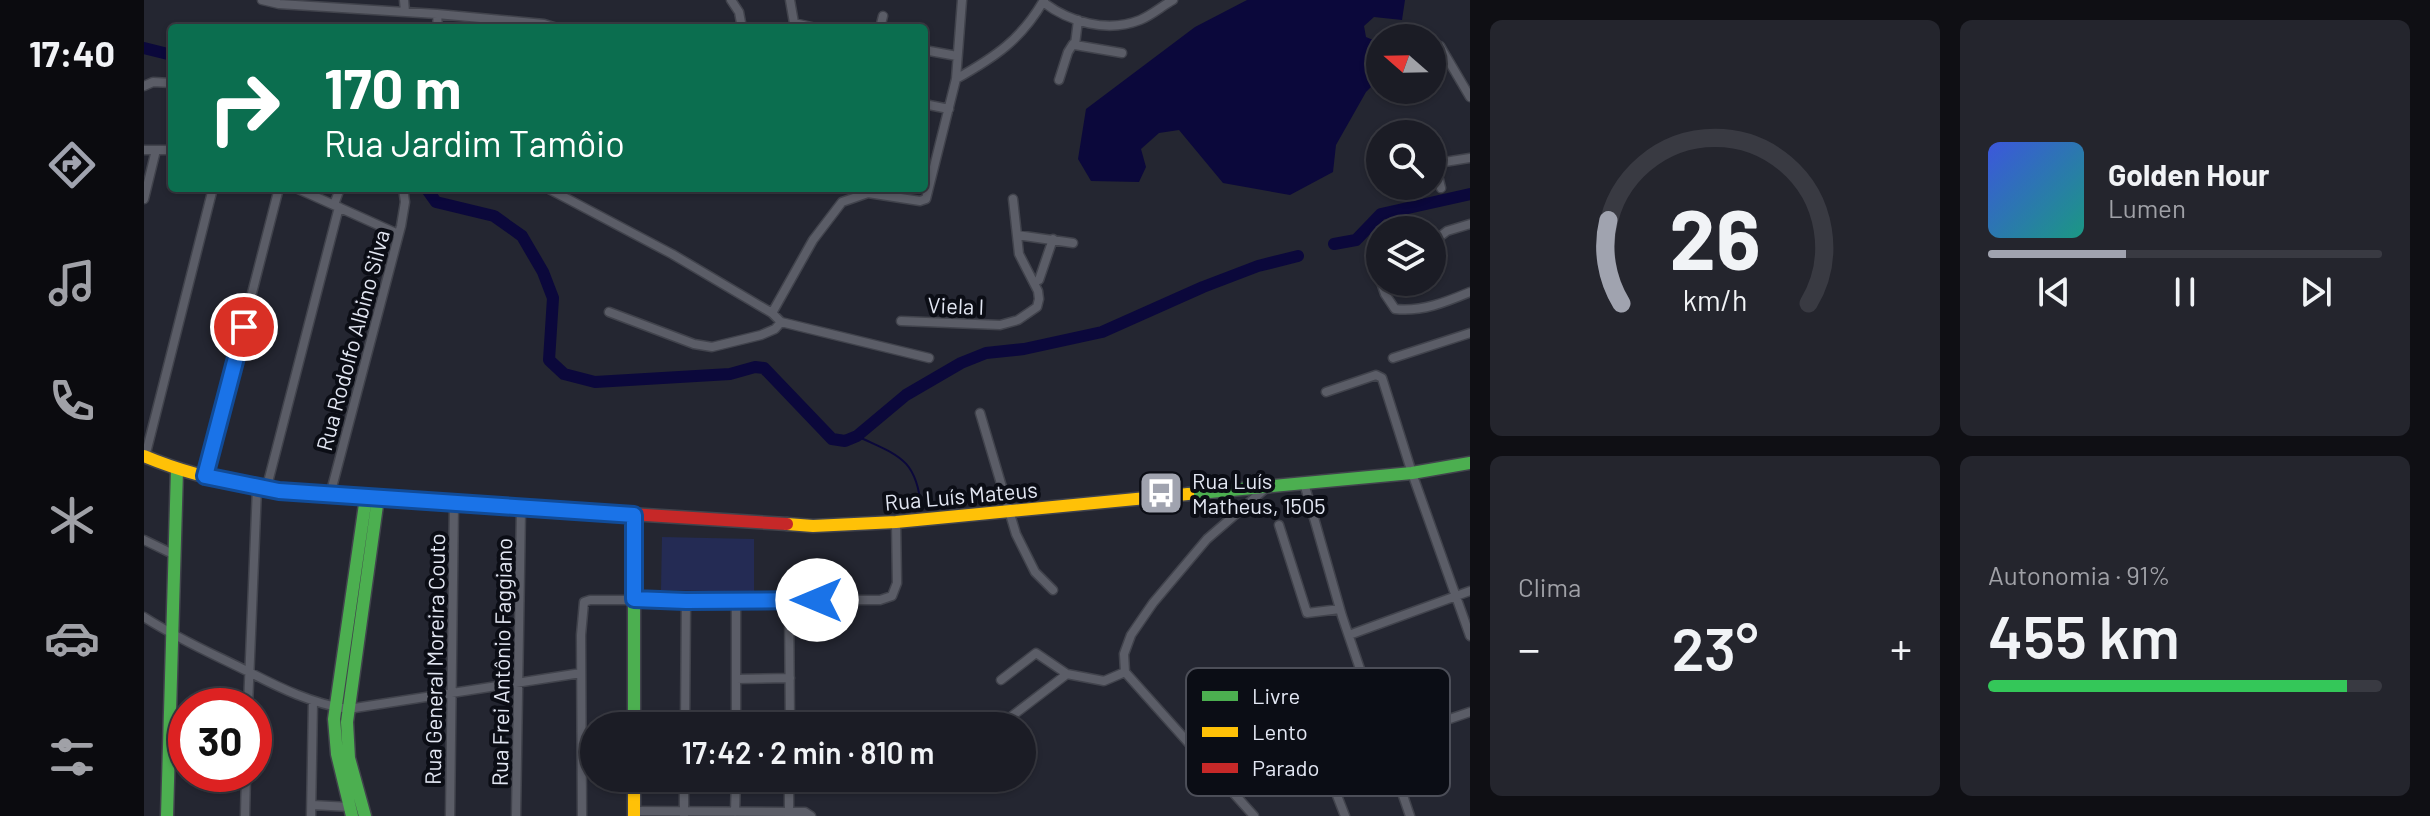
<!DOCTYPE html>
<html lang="pt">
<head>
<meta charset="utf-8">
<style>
  :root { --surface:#1b1c25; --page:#24252d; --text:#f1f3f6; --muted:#a0a1a7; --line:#393a42; --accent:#a0a3af }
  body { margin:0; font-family:Barlow,sans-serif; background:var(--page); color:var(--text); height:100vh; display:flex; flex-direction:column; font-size:30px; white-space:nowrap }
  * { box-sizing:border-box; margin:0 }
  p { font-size:26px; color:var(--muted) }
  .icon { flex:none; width:44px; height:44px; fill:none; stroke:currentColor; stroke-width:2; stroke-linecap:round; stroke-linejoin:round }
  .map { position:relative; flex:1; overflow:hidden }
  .drawer { display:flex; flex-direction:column; gap:20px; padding:20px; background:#0f0f14; width:960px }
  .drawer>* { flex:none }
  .top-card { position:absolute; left:24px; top:24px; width:760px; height:168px; border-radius:8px; box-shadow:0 2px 6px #0004,0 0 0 2px var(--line); background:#0b6e4f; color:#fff; overflow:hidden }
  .needle { width:52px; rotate:290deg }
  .controls { position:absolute; left:1222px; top:24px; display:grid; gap:16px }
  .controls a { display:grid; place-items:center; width:80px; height:80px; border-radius:50%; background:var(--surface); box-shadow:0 2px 6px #0004,0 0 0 2px var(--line); font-size:40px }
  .speed { position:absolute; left:24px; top:688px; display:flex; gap:16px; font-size:40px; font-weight:700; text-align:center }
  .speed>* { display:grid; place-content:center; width:104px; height:104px; border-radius:50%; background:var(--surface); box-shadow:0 2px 6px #0004,0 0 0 2px var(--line); line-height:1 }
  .speed .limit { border:12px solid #d22; background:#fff; color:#111 }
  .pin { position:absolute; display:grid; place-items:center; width:68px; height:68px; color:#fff; margin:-34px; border:4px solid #fff; border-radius:50%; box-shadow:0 2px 8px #0007 }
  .me { position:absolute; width:88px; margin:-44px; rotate:270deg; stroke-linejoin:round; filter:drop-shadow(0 0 6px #0008) }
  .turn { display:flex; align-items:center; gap:28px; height:168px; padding:0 24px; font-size:36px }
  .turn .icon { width:104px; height:104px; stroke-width:2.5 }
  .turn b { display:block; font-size:56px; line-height:68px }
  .big { font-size:60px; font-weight:600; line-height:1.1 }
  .drawer .card { flex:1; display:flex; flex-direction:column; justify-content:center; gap:12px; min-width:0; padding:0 28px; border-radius:12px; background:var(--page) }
  .drawer .dial { align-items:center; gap:0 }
  .dial svg { height:208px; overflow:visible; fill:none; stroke:var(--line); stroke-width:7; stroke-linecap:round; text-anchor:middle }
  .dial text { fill:var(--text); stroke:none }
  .song { display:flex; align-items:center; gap:24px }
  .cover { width:96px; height:96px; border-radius:12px; background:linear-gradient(135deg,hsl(230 70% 55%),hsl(170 70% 35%)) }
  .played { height:8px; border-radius:4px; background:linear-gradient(90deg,var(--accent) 35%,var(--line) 35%) }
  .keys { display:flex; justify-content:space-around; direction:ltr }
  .heat { display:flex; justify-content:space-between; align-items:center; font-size:44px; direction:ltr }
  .charge { height:12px; border-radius:6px; background:linear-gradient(90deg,#34c759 91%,var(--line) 0) }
  .drawer .tiles { flex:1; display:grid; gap:20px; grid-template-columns:repeat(2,1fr) }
  .trip { position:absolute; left:436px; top:712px; width:456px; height:80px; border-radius:40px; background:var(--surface); box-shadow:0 2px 6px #0004,0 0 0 2px var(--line); font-weight:600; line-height:80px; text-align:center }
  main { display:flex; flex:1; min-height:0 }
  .tab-bar { display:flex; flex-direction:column; width:144px; justify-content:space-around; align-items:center; background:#0b0b0f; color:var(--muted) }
  .tab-bar .icon { width:56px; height:56px }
  .tab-bar .current { color:var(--accent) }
  .tab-bar b { font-size:36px; color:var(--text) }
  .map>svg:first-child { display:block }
  .green { fill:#242b54 }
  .water { fill:#0b083b }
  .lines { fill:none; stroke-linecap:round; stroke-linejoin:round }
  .stream { stroke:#0b083b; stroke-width:2 }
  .river { stroke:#0b083b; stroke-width:12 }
  .street-casing { stroke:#41434c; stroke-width:11 }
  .fast-casing { stroke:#41434c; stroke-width:15 }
  .slow-casing { stroke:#41434c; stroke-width:15 }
  .jam-casing { stroke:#41434c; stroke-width:15 }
  .street { stroke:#5b5d67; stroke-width:8 }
  .fast { stroke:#4caf50; stroke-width:12 }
  .slow { stroke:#ffc107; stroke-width:12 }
  .jam { stroke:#c62828; stroke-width:12 }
  .route-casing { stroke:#114b97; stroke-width:20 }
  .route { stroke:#1a73e8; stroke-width:14 }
  .labels { text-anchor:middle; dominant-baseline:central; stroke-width:8; stroke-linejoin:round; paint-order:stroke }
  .street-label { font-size:22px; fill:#e3e7f3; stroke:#0b0d15 }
  .poi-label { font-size:22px; fill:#e3e7f3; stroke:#0b0d15; text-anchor:start }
  .key { fill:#0b0d15; stroke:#4c4e58; stroke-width:2 }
  .key-label { font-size:22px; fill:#e3e7f3 }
</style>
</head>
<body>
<main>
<nav class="tab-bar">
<b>17:40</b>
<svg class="icon current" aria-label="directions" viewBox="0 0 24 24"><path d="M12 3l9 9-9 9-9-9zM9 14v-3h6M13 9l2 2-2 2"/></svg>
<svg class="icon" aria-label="music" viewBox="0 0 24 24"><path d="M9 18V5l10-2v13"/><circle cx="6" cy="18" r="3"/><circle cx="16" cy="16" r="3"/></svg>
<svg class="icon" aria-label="phone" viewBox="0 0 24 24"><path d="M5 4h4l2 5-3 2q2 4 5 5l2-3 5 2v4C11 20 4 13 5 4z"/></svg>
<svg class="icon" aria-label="climate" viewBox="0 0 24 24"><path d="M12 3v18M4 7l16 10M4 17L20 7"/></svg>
<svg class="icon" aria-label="car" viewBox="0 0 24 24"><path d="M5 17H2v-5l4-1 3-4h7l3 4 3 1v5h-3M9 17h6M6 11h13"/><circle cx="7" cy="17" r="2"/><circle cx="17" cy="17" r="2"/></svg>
<svg class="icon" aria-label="filters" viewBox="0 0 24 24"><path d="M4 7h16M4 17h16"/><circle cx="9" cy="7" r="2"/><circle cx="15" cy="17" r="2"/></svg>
</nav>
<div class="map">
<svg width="1326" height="816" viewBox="0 0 1326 816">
  <rect width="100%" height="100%" fill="#242631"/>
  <!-- green -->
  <path class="green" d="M 518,537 L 610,539 L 610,592 L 517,590 Z"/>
  <!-- water -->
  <path class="water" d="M 1103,0 L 1261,0 L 1258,20 L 1230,17 L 1220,26 L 1222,37 L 1236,43 L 1236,78 L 1222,92 L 1192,145 L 1189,172 L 1146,195 L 1079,183 L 1035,130 L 1015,133 L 997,149 L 1002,167 L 995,182 L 947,181 L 934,159 L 942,109 L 1051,27 Z"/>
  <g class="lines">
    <!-- stream -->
    <path class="stream" d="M 713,436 C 752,455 773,457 777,508"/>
    <!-- river -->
    <path class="river" d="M 0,48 L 28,55
      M 282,188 L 292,202 L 350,216 L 378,236 L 399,272 L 409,298 L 405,360 L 420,374 L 451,382 L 586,374 L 611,367 L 620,368 L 688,439 L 701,441 L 713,436 L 762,395 L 817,363 L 842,353 L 880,349 L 958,332 L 1059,287 L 1114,266 L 1154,256
      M 1190,244 L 1212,240 L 1237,214 L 1326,194"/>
    <!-- street casing -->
    <g class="street-casing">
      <path id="street" d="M 118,0 L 135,4 L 293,14 L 400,24 L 413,28
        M 260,0 L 261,12
        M 587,0 L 595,12 L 598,28
        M 646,0 L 650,23 L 672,28
        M 899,2 C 925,22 963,33 996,20 C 1008,15 1018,6 1029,0
        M 293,14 L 294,28
        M 934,20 L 931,45 L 978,53
        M 736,28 L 739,16
        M 1296,46 L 1326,97
        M 780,50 L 813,56
        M 812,79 C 851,57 877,40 900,0
        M 915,80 L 924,52 L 929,44
        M 0,86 L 9,82 L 28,83
        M 780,104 L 805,109
        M 0,150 L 28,150
        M 1291,163 L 1297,188
        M 1288,164 L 1326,158
        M 152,188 L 254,234
        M 403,188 L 528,254 L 628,313 L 637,322
        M 1255,191 L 1255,186
        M 0,199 L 12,150
        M 190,205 L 196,188
        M 873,235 L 929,243
        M 1288,243 L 1303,231 L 1326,224
        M 895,280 L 909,239
        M 1237,282 L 1241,294 L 1251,309 C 1278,312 1302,302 1326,292
        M 465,312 L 550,344 L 568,347 L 617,335 L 631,329 L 637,322
        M 628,313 L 669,240 L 698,202 L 724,193 L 776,201 L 782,199 L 812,79 L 818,0
        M 757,321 L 856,325 L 874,320 L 893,307 L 895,299 L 894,291 L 875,254 L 869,199
        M 637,322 L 785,358
        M 1249,358 L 1326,333
        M 1182,392 L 1232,375 L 1238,378 L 1268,473 L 1326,636
        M 836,413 L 872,534 L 891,572 L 909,590
        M 1,457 L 69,188
        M 61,476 L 135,188
        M 1160,483 L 1198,616 L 1266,816
        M 122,490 L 195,207
        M 186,495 L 257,226 L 261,202 L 259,188
        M 1135,525 L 1163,613 L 1196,609
        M 0,540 L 31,555
        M 645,600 L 646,726
        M 0,617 C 34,639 69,654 105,672 C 136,688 169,704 204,709 L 437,673
        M 1205,635 L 1326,591
        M 981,672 L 980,654 L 987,635 L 1009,603 L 1063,539 L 1122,488
        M 592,679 L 646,678
        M 857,680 L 892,653 L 923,674
        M 104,706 L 113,488
        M 868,716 L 923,674 L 960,681 L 981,672 L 1110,816
        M 541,726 L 542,601
        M 592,726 L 592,601
        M 1180,762 L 1326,712
        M 1147,769 L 1180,762 L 1201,816
        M 168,805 L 206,807
        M 490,811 L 645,812 L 661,812 L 667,816
        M 591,812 L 592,778
        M 645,812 L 645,778
        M 540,815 L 540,778
        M 101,816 L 102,774
        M 167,816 L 169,701
        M 306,816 L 310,503
        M 372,816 L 377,508
        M 438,816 L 437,635 L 440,602 L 446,600 L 736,600 L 748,596 L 753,583 L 752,522"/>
    </g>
    <!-- fast casing -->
    <g class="fast-casing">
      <path id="fast" d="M 1044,494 L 1268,473 L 1326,463
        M 490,515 L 490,726
        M 23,816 L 33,470
        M 208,816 L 193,754 L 190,719 L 222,497
        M 221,816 L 205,758 L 203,722 L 234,498"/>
    </g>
    <!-- slow casing -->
    <g class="slow-casing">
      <path id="slow" d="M 0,456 C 73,487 149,493 228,497
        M 643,524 L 669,526 L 752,522 L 1044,494
        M 490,778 L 490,816"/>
    </g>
    <!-- jam casing -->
    <g class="jam-casing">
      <path id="jam" d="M 251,499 L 643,524"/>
    </g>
    <!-- street -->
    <use href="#street" class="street"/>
    <!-- fast -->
    <use href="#fast" class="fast"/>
    <!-- slow -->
    <use href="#slow" class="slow"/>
    <!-- jam -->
    <use href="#jam" class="jam"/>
  </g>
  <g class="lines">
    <!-- route casing -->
    <g class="route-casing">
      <path id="route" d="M 100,327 L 61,476 L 135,491 L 490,515 L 490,599 L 542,601 L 673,600"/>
    </g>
    <!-- route -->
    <use href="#route" class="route"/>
  </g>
  <!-- icons -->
  <defs>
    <g id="bus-square" transform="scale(2.3)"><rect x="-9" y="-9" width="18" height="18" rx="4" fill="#a0a3af" stroke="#0b0d15"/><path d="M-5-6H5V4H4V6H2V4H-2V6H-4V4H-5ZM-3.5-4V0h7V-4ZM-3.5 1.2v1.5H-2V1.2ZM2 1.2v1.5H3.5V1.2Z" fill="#fff"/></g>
  </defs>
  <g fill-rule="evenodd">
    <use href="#bus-square" x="1017" y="493"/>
  </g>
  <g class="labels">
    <!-- street labels -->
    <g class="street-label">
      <text transform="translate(812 305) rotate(2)">Viela I</text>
      <text transform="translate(208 340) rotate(-75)">Rua Rodolfo Albino Silva</text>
      <text transform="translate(817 495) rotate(-5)">Rua Luís Mateus</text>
      <text transform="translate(290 659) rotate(-89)">Rua General Moreira Couto</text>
      <text transform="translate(357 662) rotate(-89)">Rua Frei Antônio Faggiano</text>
    </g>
    <!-- poi labels -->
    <g class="poi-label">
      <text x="1048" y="480">Rua Luís<tspan x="1048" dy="25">Matheus, 1505</tspan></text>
    </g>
  </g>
  <!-- legend -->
  <rect x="1042" y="668" width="264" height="128" rx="12" class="key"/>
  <rect x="1058" y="691" width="36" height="10" fill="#4caf50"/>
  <rect x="1058" y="727" width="36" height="10" fill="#ffc107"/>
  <rect x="1058" y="763" width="36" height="10" fill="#c62828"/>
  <g class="key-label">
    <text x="1108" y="704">Livre</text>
    <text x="1108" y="740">Lento</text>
    <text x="1108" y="776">Parado</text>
  </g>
</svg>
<div class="controls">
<a><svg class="needle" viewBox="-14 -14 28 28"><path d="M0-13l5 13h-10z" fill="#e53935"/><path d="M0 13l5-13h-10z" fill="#a0a1a7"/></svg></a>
<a><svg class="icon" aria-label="search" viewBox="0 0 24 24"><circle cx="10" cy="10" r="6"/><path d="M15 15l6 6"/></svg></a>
<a><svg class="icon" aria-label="layers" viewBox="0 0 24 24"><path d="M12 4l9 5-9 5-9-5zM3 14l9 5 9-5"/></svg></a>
</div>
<div class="speed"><div class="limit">30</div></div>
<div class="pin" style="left:100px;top:327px;background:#d93025"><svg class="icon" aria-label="arrive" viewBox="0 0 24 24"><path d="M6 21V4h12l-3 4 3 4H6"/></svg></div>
<svg class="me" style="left:673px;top:600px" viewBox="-20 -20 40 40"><circle r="19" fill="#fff"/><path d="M0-13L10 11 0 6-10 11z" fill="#1a73e8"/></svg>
<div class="trip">17:42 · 2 min · 810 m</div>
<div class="top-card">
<div class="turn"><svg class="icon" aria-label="right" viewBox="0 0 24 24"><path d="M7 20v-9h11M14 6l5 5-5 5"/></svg><div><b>170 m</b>Rua Jardim Tamôio</div></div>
</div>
</div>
<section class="drawer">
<div class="tiles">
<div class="card dial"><svg viewBox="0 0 100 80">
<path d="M14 69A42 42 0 1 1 86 69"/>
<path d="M14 69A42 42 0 0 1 9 37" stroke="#a0a3af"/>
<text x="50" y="56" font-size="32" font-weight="700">26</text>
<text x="50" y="72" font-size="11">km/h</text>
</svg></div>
<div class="card">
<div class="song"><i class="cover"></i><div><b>Golden Hour</b><p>Lumen</p></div></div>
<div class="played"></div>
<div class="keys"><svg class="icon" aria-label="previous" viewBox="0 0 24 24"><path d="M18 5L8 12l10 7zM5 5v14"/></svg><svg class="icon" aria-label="pause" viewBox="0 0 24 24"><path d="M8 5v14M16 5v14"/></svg><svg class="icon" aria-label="next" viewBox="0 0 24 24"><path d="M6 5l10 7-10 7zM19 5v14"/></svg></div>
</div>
<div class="card"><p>Clima</p>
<div class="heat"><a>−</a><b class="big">23°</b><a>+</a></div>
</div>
<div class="card"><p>Autonomia · 91%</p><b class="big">455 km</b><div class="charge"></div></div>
</div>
</section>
</main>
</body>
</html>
